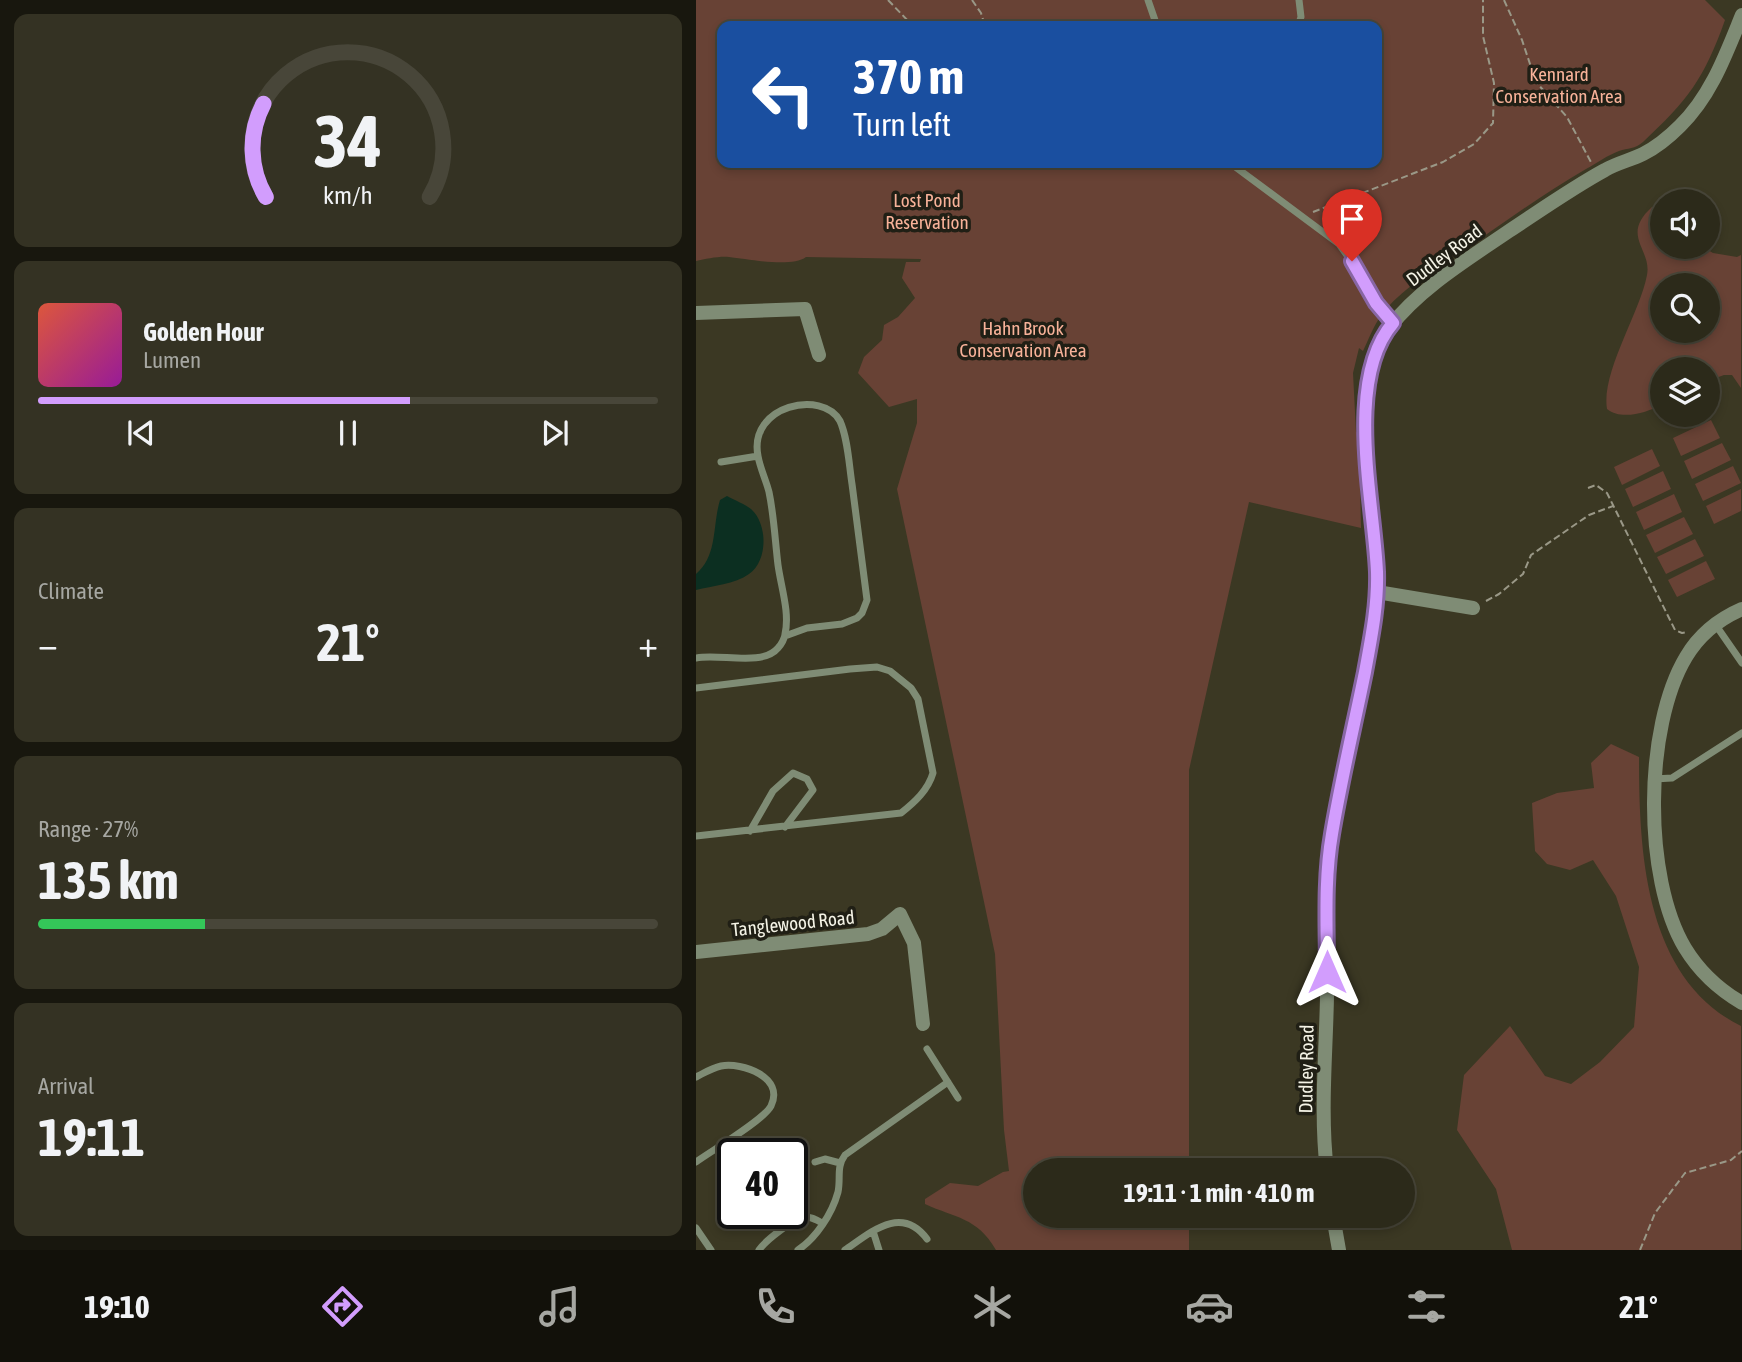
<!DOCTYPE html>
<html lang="en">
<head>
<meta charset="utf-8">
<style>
  :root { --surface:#2c2a1a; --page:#343223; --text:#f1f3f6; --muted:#a6a7a2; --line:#484639; --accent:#d29dfd }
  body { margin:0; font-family:"Asap Condensed",sans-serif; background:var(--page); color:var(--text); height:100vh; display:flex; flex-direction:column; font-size:26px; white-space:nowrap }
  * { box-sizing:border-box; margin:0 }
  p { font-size:23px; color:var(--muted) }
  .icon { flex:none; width:38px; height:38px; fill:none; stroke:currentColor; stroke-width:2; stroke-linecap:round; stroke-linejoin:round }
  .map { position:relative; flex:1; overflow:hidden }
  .side { display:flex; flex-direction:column; gap:14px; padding:14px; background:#18170e; width:696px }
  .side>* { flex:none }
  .guide { position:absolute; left:21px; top:21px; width:665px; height:147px; border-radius:14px; box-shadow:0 4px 10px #0003,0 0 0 2px var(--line); background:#1a4fa0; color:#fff; overflow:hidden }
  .tools { position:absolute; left:954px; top:189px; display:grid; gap:14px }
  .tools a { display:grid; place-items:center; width:70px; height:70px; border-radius:50%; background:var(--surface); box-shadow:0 4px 10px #0003,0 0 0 2px var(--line); font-size:35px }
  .speed { position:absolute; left:21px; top:1138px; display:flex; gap:14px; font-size:35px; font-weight:700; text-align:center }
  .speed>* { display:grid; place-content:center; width:91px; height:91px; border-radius:50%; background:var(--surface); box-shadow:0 4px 10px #0003,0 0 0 2px var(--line); line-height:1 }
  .speed .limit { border:4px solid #111; border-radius:10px; background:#fff; color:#111 }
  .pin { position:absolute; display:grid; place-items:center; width:60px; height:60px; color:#fff; margin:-72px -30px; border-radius:50% 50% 50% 0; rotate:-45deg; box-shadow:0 0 7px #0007 }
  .pin .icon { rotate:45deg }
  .me { position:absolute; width:77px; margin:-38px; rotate:0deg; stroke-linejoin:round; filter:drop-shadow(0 0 5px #0008) }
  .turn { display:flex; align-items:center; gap:24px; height:147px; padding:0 21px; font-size:32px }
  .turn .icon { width:91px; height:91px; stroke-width:2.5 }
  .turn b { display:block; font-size:49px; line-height:60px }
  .big { font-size:52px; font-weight:700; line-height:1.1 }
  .side .widget { flex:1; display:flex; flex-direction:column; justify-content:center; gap:10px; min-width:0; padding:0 24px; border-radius:14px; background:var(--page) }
  .side .dial { align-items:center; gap:0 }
  .dial svg { height:182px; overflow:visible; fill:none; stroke:var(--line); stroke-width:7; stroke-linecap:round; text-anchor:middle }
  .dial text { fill:var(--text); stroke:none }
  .song { display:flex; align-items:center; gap:21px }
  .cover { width:84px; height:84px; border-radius:10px; background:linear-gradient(135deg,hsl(10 70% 55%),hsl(300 70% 35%)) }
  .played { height:7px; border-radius:4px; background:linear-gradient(90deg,var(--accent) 60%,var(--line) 60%) }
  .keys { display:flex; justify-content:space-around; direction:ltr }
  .heat { display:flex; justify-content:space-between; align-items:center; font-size:38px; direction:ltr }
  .charge { height:10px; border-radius:5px; background:linear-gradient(90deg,#34c759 27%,var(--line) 0) }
  .trip { position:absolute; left:327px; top:1158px; width:392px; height:70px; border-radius:35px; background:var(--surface); box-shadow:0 4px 10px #0003,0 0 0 2px var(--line); font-weight:700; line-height:70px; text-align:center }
  .dock { display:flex; height:112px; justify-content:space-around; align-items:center; background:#12110a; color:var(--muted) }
  .dock .icon { width:49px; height:49px }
  .dock .active { color:var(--accent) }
  .dock b { font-size:32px; color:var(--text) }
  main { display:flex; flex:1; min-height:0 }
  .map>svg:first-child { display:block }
  .green { fill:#684235; fill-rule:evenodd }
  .water { fill:#0c2f21 }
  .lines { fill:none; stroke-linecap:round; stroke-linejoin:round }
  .path { stroke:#9a9887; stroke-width:2; stroke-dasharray:7 3.5; stroke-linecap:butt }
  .service { stroke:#7f8c75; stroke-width:7 }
  .minor { stroke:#7f8c75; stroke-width:14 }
  .tertiary { stroke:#7f8c75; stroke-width:14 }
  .route-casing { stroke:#8866a4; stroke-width:18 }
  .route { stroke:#d29dfd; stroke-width:12 }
  .labels { text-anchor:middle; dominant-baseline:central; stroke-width:7; stroke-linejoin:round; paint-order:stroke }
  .park-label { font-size:19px; fill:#f8b299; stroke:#201f15 }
  .street-label { font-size:19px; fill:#f4f3e6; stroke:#201f15 }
</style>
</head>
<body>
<main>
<section class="side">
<div class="widget dial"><svg viewBox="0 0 100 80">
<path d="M14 69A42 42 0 1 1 86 69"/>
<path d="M14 69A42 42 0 0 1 13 28" stroke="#d29dfd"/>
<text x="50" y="56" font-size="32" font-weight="700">34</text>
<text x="50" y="72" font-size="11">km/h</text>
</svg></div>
<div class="widget">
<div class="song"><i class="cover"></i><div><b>Golden Hour</b><p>Lumen</p></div></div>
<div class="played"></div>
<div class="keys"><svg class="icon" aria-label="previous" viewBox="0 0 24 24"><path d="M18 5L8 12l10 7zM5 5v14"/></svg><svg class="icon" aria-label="pause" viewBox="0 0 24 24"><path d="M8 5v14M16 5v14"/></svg><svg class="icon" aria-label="next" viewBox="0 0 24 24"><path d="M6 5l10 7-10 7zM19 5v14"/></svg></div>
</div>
<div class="widget"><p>Climate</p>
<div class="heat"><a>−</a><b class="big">21°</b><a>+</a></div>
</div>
<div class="widget"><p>Range · 27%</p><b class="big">135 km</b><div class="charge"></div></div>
<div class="widget"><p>Arrival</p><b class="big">19:11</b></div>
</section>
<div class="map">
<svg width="1046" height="1250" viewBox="0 0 1046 1250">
  <rect width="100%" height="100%" fill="#3b3823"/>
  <!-- green -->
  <path class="green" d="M 0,0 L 1009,0 L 1029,20 C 1008,79 992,100 947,142 C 939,149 932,148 923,151 C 912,155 901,163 890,169 C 850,192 813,219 775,245 C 746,265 713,283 690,309 C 679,322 674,336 667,351 L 663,348 L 657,373 L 660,432 L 663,433 L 665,528 L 553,502 L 493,770 L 493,1171 L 340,1171 L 340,1216 L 493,1216 L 493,1250 L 300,1250 C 281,1217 259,1218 229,1204 L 229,1199 L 254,1183 L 282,1186 L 307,1172 L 313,1171 L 308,1130 L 299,954 L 201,489 L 221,423 L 221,399 L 193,407 L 162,373 L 168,357 L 186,340 L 188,325 L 202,317 L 219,298 L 206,278 L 210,262 L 224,262 L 225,259 L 110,257 C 95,268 53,259 33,257 C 23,256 10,259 0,261 ZM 26,26 L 681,26 L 681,163 L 26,163 Z
    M 956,207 L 966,210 L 966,247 L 1007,247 L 1017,253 L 1041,257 L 1045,255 L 1045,388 L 1036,375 L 1028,375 L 1012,381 L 1012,369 L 966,369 L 966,405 C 951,412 926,421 911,409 C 905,372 944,313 951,275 C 956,249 924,236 956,207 ZM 966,285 L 1012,285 L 1012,331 L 966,331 Z
    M 1015,420 L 1024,438 L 985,456 L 977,438 Z
    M 1026,443 L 1035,460 L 996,479 L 988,461 Z
    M 956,449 L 964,466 L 926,485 L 918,467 Z
    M 1037,466 L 1045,483 L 1007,501 L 999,484 Z
    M 967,471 L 975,489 L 937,507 L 929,489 Z
    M 1045,489 L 1045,511 L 1018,524 L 1010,506 Z
    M 978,494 L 986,512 L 948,530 L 940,512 Z
    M 988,517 L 997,534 L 959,553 L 950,535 Z
    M 999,539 L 1008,556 L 970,574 L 961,557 Z
    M 1010,561 L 1019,579 L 981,597 L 972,580 Z
    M 915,744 L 943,757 C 943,851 948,978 1045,1026 L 1045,1250 L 816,1250 L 800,1189 L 761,1130 L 768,1075 L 814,1026 L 849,1076 L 875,1084 L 904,1062 L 938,1027 L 943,967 L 920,896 L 897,860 L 874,870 L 851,864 L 839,851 L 836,803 L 861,793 L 898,788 L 895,763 Z"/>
  <!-- water -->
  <path class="water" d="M 31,496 C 38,500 49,504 55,509 C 72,524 72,561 53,574 C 39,584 16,586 0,590 L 0,574 C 22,555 16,527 24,500 Z"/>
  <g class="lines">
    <!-- path -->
    <path class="path" d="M 192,0 L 217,26
      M 276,0 L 285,13 L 289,26
      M 808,0 L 826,40 L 840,82 L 871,117 L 896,164
      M 617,212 L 747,162 L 778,144 L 797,123 L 798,83 L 787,36 L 787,0
      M 892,488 L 900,485 L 911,493 L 979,630 L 986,633 L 992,632
      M 790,601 L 803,594 L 827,574 L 835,555 L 893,515 L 917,506
      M 944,1250 L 959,1213 L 989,1173 L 1035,1160 L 1046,1151"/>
    <!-- service -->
    <path class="service" d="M 452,0 L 461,26
      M 602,26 L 605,17 L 603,0
      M 534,163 L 643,244 L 665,275 L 680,303 L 697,323
      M 25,462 L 62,456
      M 1019,624 L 1046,663
      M 0,658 C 23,653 66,667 82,648 C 85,645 89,638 89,634 C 94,613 85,587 82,565 C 79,540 78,516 73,492 C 70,480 64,468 62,456 C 52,405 127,389 144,421 C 152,439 153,465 156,484 C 161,523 166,561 171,600 L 166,613 L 161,618 L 146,624 L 111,628 L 89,636
      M 0,688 L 154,669 L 181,667 L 194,671 L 215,688 L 222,699 L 237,773 C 232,790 219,802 205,813 L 0,836
      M 958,779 L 976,778 L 1046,733
      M 54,831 L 77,791 L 97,773 L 111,779 L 117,790 L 89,827
      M 231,1049 L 262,1098
      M 0,1077 C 8,1073 16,1068 25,1066 C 46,1062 89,1077 75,1106 C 68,1120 15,1151 0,1162
      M 119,1162 L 129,1159 L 144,1163
      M 0,1228 L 15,1250
      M 177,1231 L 183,1250
      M 63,1250 C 69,1241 99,1217 110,1217 C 116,1217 121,1220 126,1223
      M 102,1250 C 120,1238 136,1214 142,1192 C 145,1178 140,1167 149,1155 L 252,1082
      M 149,1250 C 174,1233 205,1204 231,1239"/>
    <!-- minor -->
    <path class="minor" d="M 0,313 L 109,309 L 123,355
      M 681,592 L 777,608
      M 0,952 L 172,934 L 186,929 L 204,914 L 218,943 L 227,1024"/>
    <!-- tertiary -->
    <path class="tertiary" d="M 1046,609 C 1023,619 1003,635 990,657 C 948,727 947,878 989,948 C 1003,971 1022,989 1046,1003
      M 631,1171 C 624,1113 630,1054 631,996 C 632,942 627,889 635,835 C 644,780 658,725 669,670 C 674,642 682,613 681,584 C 681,513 647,387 693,328 C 724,288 772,259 813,231 C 845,210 876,188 909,170 C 921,163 935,160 947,154 C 961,147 973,137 984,126 C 1015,96 1030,54 1046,15
      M 637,1216 L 643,1250"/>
  </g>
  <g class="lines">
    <!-- route casing -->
    <g class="route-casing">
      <path id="route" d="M 631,972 C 631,926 628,880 636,834 C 645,780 658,726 669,672 C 675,639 682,606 681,572 C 678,502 648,380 697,323 L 680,303 L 656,261"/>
    </g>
    <!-- route -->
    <use href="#route" class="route"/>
  </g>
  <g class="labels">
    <!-- park labels -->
    <g class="park-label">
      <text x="863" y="74">Kennard<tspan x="863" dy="22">Conservation Area</tspan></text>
      <text x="231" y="200">Lost Pond<tspan x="231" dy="22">Reservation</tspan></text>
      <text x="327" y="328">Hahn Brook<tspan x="327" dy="22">Conservation Area</tspan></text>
    </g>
    <!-- street labels -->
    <g class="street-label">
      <text transform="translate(748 255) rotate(-37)">Dudley Road</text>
      <text transform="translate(97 923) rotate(-6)">Tanglewood Road</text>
      <text transform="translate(610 1069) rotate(-89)">Dudley Road</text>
    </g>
  </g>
</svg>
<div class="tools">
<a><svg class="icon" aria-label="sound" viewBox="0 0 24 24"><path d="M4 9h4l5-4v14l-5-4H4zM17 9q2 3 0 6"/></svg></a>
<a><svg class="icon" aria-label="search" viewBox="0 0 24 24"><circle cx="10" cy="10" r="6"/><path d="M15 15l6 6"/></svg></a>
<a><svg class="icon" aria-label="layers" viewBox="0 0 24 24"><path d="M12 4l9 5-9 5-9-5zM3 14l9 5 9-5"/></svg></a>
</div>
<div class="speed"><div class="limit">40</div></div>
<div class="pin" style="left:656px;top:261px;background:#d93025"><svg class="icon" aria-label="arrive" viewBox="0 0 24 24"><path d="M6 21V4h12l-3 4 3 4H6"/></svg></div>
<svg class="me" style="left:631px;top:972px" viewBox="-20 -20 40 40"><path d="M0-17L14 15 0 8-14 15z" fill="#d29dfd" stroke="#fff" stroke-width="4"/></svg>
<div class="trip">19:11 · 1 min · 410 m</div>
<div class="guide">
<div class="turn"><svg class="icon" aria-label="left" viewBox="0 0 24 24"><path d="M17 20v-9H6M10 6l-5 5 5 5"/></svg><div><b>370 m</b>Turn left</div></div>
</div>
</div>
</main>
<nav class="dock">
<b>19:10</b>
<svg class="icon active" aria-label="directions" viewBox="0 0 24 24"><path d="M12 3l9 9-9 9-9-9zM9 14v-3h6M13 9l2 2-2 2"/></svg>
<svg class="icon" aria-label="music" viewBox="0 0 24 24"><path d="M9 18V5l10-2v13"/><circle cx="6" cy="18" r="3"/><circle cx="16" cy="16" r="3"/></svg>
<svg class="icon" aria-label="phone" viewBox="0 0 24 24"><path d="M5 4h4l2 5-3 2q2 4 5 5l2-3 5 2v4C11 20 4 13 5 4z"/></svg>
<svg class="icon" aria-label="climate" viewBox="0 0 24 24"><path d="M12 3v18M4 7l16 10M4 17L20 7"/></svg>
<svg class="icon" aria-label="car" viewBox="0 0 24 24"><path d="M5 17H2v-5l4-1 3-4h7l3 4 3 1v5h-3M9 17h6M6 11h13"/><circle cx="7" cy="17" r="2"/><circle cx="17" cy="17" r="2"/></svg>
<svg class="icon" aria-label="filters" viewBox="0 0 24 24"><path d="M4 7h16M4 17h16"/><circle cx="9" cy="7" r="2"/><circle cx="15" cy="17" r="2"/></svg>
<b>21°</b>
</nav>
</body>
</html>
